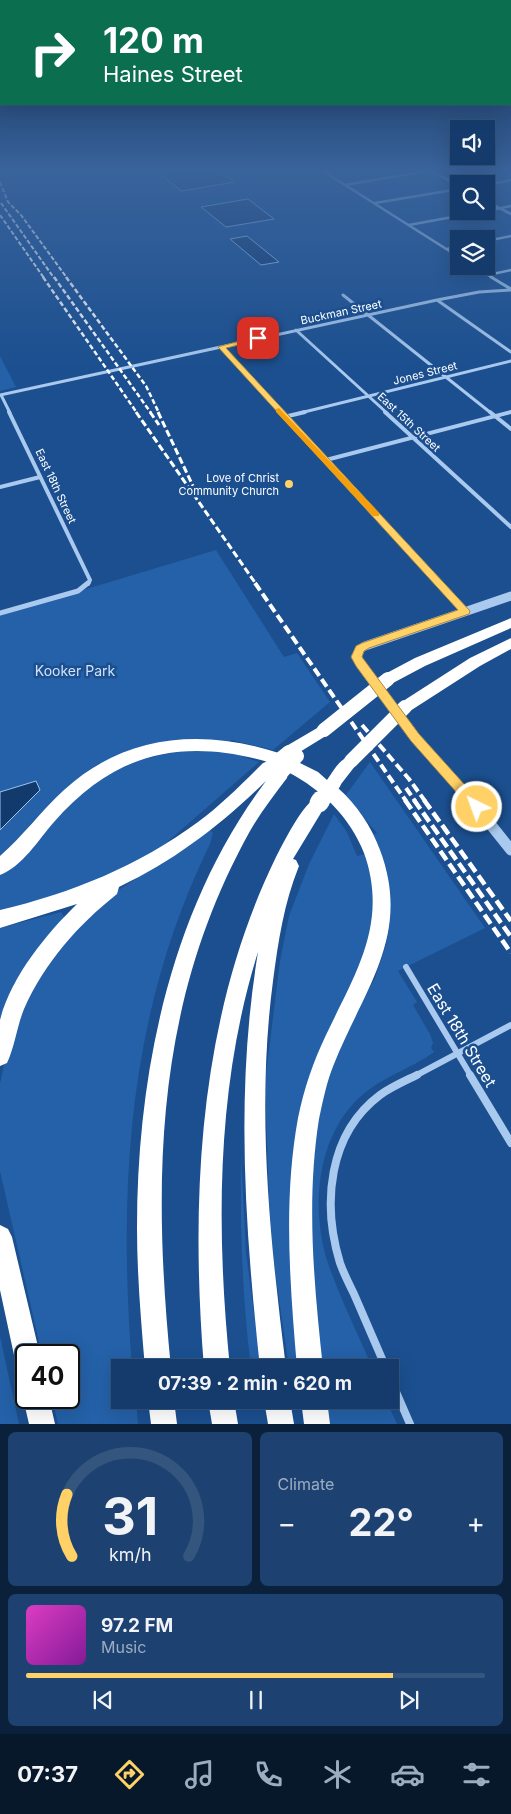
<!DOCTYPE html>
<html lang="en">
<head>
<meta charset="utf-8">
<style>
  :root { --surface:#143b6b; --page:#1d4271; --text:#f1f3f6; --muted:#9dadc1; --line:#33557e; --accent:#ffd166 }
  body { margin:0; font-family:Inter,sans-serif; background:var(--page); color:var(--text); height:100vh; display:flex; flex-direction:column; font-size:19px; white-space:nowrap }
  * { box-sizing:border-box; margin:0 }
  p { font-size:16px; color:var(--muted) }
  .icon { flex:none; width:28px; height:28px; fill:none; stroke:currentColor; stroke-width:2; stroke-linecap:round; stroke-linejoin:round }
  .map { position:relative; height:1424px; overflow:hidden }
  .sheet { display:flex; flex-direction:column; gap:8px; padding:8px; background:#0b203b; flex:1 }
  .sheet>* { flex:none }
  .guide { position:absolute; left:0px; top:0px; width:511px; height:105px; box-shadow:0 5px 20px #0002,0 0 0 1px var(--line); background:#0b6e4f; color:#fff; overflow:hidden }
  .tools { position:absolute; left:450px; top:120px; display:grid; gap:10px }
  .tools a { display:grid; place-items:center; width:45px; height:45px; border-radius:0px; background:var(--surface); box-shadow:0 5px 20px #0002,0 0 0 1px var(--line); font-size:25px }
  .speed { position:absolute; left:15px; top:1344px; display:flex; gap:10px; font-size:25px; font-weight:700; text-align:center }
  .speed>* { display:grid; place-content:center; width:65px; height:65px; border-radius:50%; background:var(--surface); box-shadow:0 5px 20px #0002,0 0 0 1px var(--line); line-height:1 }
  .speed .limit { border:2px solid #111; border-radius:8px; background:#fff; color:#111 }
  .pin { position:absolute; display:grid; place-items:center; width:42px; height:42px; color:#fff; margin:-21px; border-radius:10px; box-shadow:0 2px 8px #0006 }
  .me { position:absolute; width:55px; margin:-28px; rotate:318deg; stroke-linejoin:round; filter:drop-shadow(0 0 4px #0008) }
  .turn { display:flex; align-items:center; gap:18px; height:105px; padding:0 20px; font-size:22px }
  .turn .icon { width:65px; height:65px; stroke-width:2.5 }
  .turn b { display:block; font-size:35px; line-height:42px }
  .big { font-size:38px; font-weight:700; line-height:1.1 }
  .sheet .widget { flex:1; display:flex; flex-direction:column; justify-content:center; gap:8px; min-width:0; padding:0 18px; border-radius:8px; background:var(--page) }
  .sheet .dial { align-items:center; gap:0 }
  .dial svg { height:130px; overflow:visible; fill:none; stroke:var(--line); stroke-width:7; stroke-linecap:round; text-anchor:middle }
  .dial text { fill:var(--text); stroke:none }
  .song { display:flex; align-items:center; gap:15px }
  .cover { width:60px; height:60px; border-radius:8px; background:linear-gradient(135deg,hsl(310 70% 55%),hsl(290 70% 35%)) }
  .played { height:5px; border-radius:2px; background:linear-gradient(90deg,var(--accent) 80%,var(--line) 80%) }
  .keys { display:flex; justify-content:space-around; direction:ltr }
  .heat { display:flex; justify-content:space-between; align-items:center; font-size:28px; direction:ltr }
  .sheet .tiles { flex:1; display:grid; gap:8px; grid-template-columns:1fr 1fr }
  .widget:last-child { grid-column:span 2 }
  .trip { position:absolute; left:111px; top:1359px; width:288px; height:50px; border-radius:0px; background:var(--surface); box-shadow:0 5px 20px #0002,0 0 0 1px var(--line); font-weight:700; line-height:50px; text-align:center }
  .dock { display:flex; height:80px; justify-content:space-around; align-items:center; background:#08182b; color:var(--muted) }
  .dock .icon { width:35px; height:35px }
  .dock .active { color:var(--accent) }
  .dock b { font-size:22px; color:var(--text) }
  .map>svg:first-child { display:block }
  .green { fill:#2461a8 }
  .water { fill:#123a6d; stroke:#9cc4f0 }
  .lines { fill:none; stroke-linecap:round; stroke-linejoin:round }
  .minor-far5 { stroke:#a9c9ee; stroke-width:2.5 }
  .minor-far4 { stroke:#a9c9ee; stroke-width:3 }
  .minor-far3 { stroke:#a9c9ee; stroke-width:4 }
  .minor-far2 { stroke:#a9c9ee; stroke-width:5 }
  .minor-far1 { stroke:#a9c9ee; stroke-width:6 }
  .minor { stroke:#a9c9ee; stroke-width:8 }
  .tertiary-far1 { stroke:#a9c9ee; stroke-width:9 }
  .tertiary { stroke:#a9c9ee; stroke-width:11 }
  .motorway { fill:#fff; fill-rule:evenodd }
  .rail-far4 { stroke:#fff; stroke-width:2; stroke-dasharray:4.5 2; stroke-linecap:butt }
  .rail-far3 { stroke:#fff; stroke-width:2.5; stroke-dasharray:5 2.5; stroke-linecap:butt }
  .rail-far2 { stroke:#fff; stroke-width:3; stroke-dasharray:7 3; stroke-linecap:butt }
  .rail-far1 { stroke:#fff; stroke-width:4; stroke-dasharray:9 4; stroke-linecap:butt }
  .rail { stroke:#fff; stroke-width:4.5; stroke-dasharray:11 4.5; stroke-linecap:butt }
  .motorway-bridge-far1 { stroke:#fff; stroke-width:14 }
  .motorway-bridge { stroke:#fff; stroke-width:19 }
  .route { fill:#ffd166; stroke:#a68842 }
  .slow { fill:#f59e0b }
  .poi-dot { fill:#ffd166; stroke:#1b4f8f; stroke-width:2 }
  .labels { text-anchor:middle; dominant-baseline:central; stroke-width:5; stroke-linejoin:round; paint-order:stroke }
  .far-street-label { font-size:11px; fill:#fff; stroke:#1b4f8f }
  .far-poi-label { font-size:11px; fill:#fff; stroke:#1b4f8f; text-anchor:end }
  .park-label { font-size:14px; fill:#cfe3fa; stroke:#1b4f8f }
  .near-street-label { font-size:16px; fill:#fff; stroke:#1b4f8f }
</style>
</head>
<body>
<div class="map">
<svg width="511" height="1424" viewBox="0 0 511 1424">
  <rect width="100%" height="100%" fill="#1b4f8f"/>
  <!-- green -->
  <path class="green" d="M 0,356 L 16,387 L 0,391 Z
    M 216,550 L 284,657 L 297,653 L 330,702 L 273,750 L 231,740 L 230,742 L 103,765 L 99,763 L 50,803 L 0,858 L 0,830 L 39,790 L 10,788 L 0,792 L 0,615 Z
    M 200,750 L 233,753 L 259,762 L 165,844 L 119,872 L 0,916 L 0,875 C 29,845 57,813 90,786 C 119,762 163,752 200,750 Z
    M 370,762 L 485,928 L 398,971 L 417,1002 L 413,1005 L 430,1034 L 433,1043 L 431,1048 L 434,1052 C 411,1069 381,1077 359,1098 C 316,1138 310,1212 329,1266 C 341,1300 358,1334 372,1367 L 321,1368 L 312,1274 L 312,1199 L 313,1164 L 321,1096 L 326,1080 L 353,1017 L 375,978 L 386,945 L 388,931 L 370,835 L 377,833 L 345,796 Z
    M 334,814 L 347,832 L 357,856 L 365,854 L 372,881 L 374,918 L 354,987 L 329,1029 L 312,1070 L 301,1367 L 289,1368 L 274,1264 L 269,1203 L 265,1082 L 280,961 L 289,916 L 309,864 Z
    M 208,828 L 213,833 L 210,844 C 128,1012 118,1184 132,1367 L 120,1368 L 120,1400 L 136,1400 L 138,1424 L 58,1424 L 52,1398 L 69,1398 L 69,1355 L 42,1355 L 0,1171 L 0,1084 L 8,1045 L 15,1024 L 52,954 L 109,896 L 145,873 Z
    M 61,912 L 65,918 L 0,1022 L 0,928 Z
    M 241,1155 L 246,1253 L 261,1367 L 251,1367 C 242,1297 240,1227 241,1155 Z
    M 0,1336 L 19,1424 L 0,1424 Z
    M 325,1400 L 386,1400 L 397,1424 L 329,1424 Z"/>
  <!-- water -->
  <path class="water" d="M 157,171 L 219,171 L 235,182 L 181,191 Z
    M 248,199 L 274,219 L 226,227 L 201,207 Z
    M 247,236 L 279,262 L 261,265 L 230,239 Z
    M 36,781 L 40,790 L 0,830 L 0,792 Z"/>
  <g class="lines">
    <!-- minor-far5 -->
    <path class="minor-far5" d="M 323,171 L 459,257
      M 431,171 L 459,186
      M 345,185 L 427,171
      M 486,185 L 511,180
      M 486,201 L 511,214
      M 375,203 L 459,189
      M 486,211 L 511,206
      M 409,225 L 485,211
      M 486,241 L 511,236
      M 447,249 L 459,246
      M 474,266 L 493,278
      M 488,275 L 511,270"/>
    <!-- minor-far4 -->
    <path class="minor-far4" d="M 491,277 L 511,289
      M 343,295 L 491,413
      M 437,300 L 511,352
      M 296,330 L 387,413
      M 221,347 L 282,413
      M 0,395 L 437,300 L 479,292 L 511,290
      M 1,395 L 10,413
      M 300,413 L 511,361
      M 507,413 L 511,412"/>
    <!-- minor-far3 -->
    <path class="minor-far3" d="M 9,412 L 90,580 L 88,584
      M 281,412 L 440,584
      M 385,412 L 511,527
      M 490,412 L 511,429
      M 284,417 L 305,412
      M 326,460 L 511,412
      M 0,487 L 40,477"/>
    <!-- minor-far2 -->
    <path class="minor-far2" d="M 439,583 L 465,611
      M 0,613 L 78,591 L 88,583"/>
    <!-- minor-far1 -->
    <path class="minor-far1" d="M 406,967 L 471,1076
      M 415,1076 L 511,1025"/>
    <!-- minor -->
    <path class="minor" d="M 470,1075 L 511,1143
      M 386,1368 C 375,1343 365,1319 354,1294 C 349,1284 344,1274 340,1263 C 322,1204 328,1134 380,1095 C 391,1087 405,1081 417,1075
      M 390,1378 L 410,1424"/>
    <!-- tertiary-far1 -->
    <path class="tertiary-far1" d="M 472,801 L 415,738 L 360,664 L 357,657 L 360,649 L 365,646 L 511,596"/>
    <!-- tertiary -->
    <path class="tertiary" d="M 471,800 L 511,850"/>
    <!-- motorway -->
    <path class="motorway" d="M 511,618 L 511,628 L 425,666 L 393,683 L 388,684 L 383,683 L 381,679 L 383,675 L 415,658 Z
      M 511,638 L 511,649 L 480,666 L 410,711 L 405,713 L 400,711 L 398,707 L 400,703 L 470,658 Z
      M 324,724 L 329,726 L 332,730 L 329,734 L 290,758 L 318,772 L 327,780 C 334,770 343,752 357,757 L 359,761 L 338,788 C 357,805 371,826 380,850 C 412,935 364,989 334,1064 C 327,1081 323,1100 319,1119 C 306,1201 314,1285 323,1368 L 297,1368 C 290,1285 283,1200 298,1118 C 304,1089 313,1062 326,1035 C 355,974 389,923 364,853 C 350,817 322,790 288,772 L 287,778 C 274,795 261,812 250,831 C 155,1002 152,1177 171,1368 L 145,1368 C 141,1321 137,1274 137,1228 C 137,1072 171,907 266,781 C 222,824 176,860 119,887 L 117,894 C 78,925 45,962 24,1009 C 17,1026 15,1046 7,1063 L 0,1066 C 0,1052 0,1034 0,1020 C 11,977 46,934 77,904 L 0,928 L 0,910 C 72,893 138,866 198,822 C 221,805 242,784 263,763 L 268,762 C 182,737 114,753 54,822 C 39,839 22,867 0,875 L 0,856 C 23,836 41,811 64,790 C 126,733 205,728 282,754 L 283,748 Z
      M 319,796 L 325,798 L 327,803 L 293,859 L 296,860 L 299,866 C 284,903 278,942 273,981 C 256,1110 270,1239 286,1368 L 260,1368 C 245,1228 235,1091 258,952 C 216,1086 216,1229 230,1368 L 204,1368 C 190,1195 199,1015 276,857 C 284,842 303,802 319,796 Z
      M 0,1225 L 8,1229 L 12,1237 L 40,1355 L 26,1355 L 26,1367 L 18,1364 L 14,1355 L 0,1290 Z
      M 26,1390 L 26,1398 L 49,1398 L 55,1424 L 29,1424 L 23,1398 Z
      M 148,1400 L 174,1400 L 177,1424 L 151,1424 Z
      M 208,1400 L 234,1400 L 238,1424 L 212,1424 Z
      M 264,1400 L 290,1400 L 294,1424 L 268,1424 Z
      M 301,1400 L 327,1400 L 330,1424 L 304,1424 Z"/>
    <!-- rail-far4 -->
    <path class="rail-far4" d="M 0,182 L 8,202 L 21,215 L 67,278
      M 1,203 L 54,278
      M 0,215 L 44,278"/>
    <!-- rail-far3 -->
    <path class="rail-far3" d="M 43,277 L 137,413
      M 54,277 L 151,413
      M 66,277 L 146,386 L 159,413"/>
    <!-- rail-far2 -->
    <path class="rail-far2" d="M 136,412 L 256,584
      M 150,412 L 159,425
      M 158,412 L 193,486"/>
    <!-- rail-far1 -->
    <path class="rail-far1" d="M 255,583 L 406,801
      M 362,725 L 409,779 L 425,801
      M 406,788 L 415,801"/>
    <!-- rail -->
    <path class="rail" d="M 405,800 L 511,953
      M 414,800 L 511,937
      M 424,800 L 511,921"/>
    <!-- motorway-bridge-far1 -->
    <path class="motorway-bridge-far1" d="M 324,730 L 388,679
      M 351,761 L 405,707
      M 269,768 L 289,752
      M 281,773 L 297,756
      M 320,801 L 334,783"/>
    <!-- motorway-bridge -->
    <path class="motorway-bridge" d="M 319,803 L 321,800"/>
  </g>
  <!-- sky -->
  <linearGradient id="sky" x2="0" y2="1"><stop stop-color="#0f2b4f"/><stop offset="0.46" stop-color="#39639b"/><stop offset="1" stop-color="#39639b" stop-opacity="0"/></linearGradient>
  <rect width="511" height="370" fill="url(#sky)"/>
  <!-- route -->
  <path class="route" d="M 258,336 L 262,338 L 261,340 L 226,348 L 470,611 L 469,614 L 369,648 L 364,651 L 362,657 L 419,734 L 482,804 L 484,807 L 482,811 L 477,813 L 473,811 L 411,741 L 356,666 L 351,657 L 356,646 L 362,643 L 458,610 L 218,347 Z"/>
  <!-- slow -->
  <path class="slow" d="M 279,408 L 379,513 L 379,516 L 373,516 L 276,412 L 276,409 Z"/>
  <!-- markers -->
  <circle class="poi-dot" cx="289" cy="484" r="5"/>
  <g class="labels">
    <!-- far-street labels -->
    <g class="far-street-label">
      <text transform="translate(341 312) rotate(-12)">Buckman Street</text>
      <text transform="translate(425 373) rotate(-14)">Jones Street</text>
      <text transform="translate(409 422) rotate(43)">East 15th Street</text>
      <text transform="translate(56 486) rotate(65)">East 18th Street</text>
    </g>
    <!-- far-poi labels -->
    <g class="far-poi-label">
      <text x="279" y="478">Love of Christ<tspan x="279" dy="13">Community Church</tspan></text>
    </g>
    <!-- park labels -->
    <g class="park-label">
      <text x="75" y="670">Kooker Park</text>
    </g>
    <!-- near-street labels -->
    <g class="near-street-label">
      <text transform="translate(462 1035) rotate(59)">East 18th Street</text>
    </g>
  </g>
</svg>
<div class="tools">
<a><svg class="icon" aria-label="sound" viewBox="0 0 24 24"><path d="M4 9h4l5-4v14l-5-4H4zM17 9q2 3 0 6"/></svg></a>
<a><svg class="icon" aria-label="search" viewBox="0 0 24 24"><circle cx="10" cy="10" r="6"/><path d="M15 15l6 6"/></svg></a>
<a><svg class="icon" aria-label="layers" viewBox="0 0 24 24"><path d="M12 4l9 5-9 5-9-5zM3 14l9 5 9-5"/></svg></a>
</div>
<div class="speed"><div class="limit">40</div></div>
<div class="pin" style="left:258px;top:338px;background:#d93025"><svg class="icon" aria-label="arrive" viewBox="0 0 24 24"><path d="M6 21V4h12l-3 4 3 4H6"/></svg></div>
<svg class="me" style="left:477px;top:807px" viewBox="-20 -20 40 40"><circle r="17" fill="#ffd166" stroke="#fff" stroke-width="3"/><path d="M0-11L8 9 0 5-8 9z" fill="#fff"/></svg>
<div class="trip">07:39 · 2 min · 620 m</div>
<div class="guide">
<div class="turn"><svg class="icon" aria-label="right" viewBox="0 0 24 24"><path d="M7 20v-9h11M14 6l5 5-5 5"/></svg><div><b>120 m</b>Haines Street</div></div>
</div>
</div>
<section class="sheet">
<div class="tiles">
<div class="widget dial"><svg viewBox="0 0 100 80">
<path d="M14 69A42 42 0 1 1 86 69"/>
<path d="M14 69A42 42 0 0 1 11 31" stroke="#ffd166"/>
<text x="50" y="56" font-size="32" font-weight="700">31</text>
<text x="50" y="72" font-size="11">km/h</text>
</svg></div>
<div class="widget"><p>Climate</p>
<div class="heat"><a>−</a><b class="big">22°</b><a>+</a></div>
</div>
<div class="widget">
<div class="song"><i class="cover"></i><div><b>97.2 FM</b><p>Music</p></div></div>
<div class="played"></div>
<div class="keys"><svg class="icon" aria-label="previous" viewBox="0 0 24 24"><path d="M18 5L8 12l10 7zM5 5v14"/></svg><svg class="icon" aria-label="pause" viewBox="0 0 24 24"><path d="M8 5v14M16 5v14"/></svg><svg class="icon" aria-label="next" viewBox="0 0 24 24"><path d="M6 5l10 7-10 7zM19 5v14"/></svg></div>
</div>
</div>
</section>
<nav class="dock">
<b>07:37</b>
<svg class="icon active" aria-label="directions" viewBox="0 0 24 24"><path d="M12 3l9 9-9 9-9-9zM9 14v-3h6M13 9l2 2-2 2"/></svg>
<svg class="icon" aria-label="music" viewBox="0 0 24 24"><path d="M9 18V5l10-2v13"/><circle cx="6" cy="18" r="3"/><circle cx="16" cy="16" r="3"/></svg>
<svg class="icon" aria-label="phone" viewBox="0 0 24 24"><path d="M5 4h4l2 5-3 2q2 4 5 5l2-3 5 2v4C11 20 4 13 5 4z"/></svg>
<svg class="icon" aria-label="climate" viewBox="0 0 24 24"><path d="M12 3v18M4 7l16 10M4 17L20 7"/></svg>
<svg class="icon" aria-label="car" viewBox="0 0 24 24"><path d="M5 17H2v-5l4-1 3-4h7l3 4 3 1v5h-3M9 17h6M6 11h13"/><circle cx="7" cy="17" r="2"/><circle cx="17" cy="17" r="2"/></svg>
<svg class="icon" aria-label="filters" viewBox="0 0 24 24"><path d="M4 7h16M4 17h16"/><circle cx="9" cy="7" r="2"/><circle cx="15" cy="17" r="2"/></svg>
</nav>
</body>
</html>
